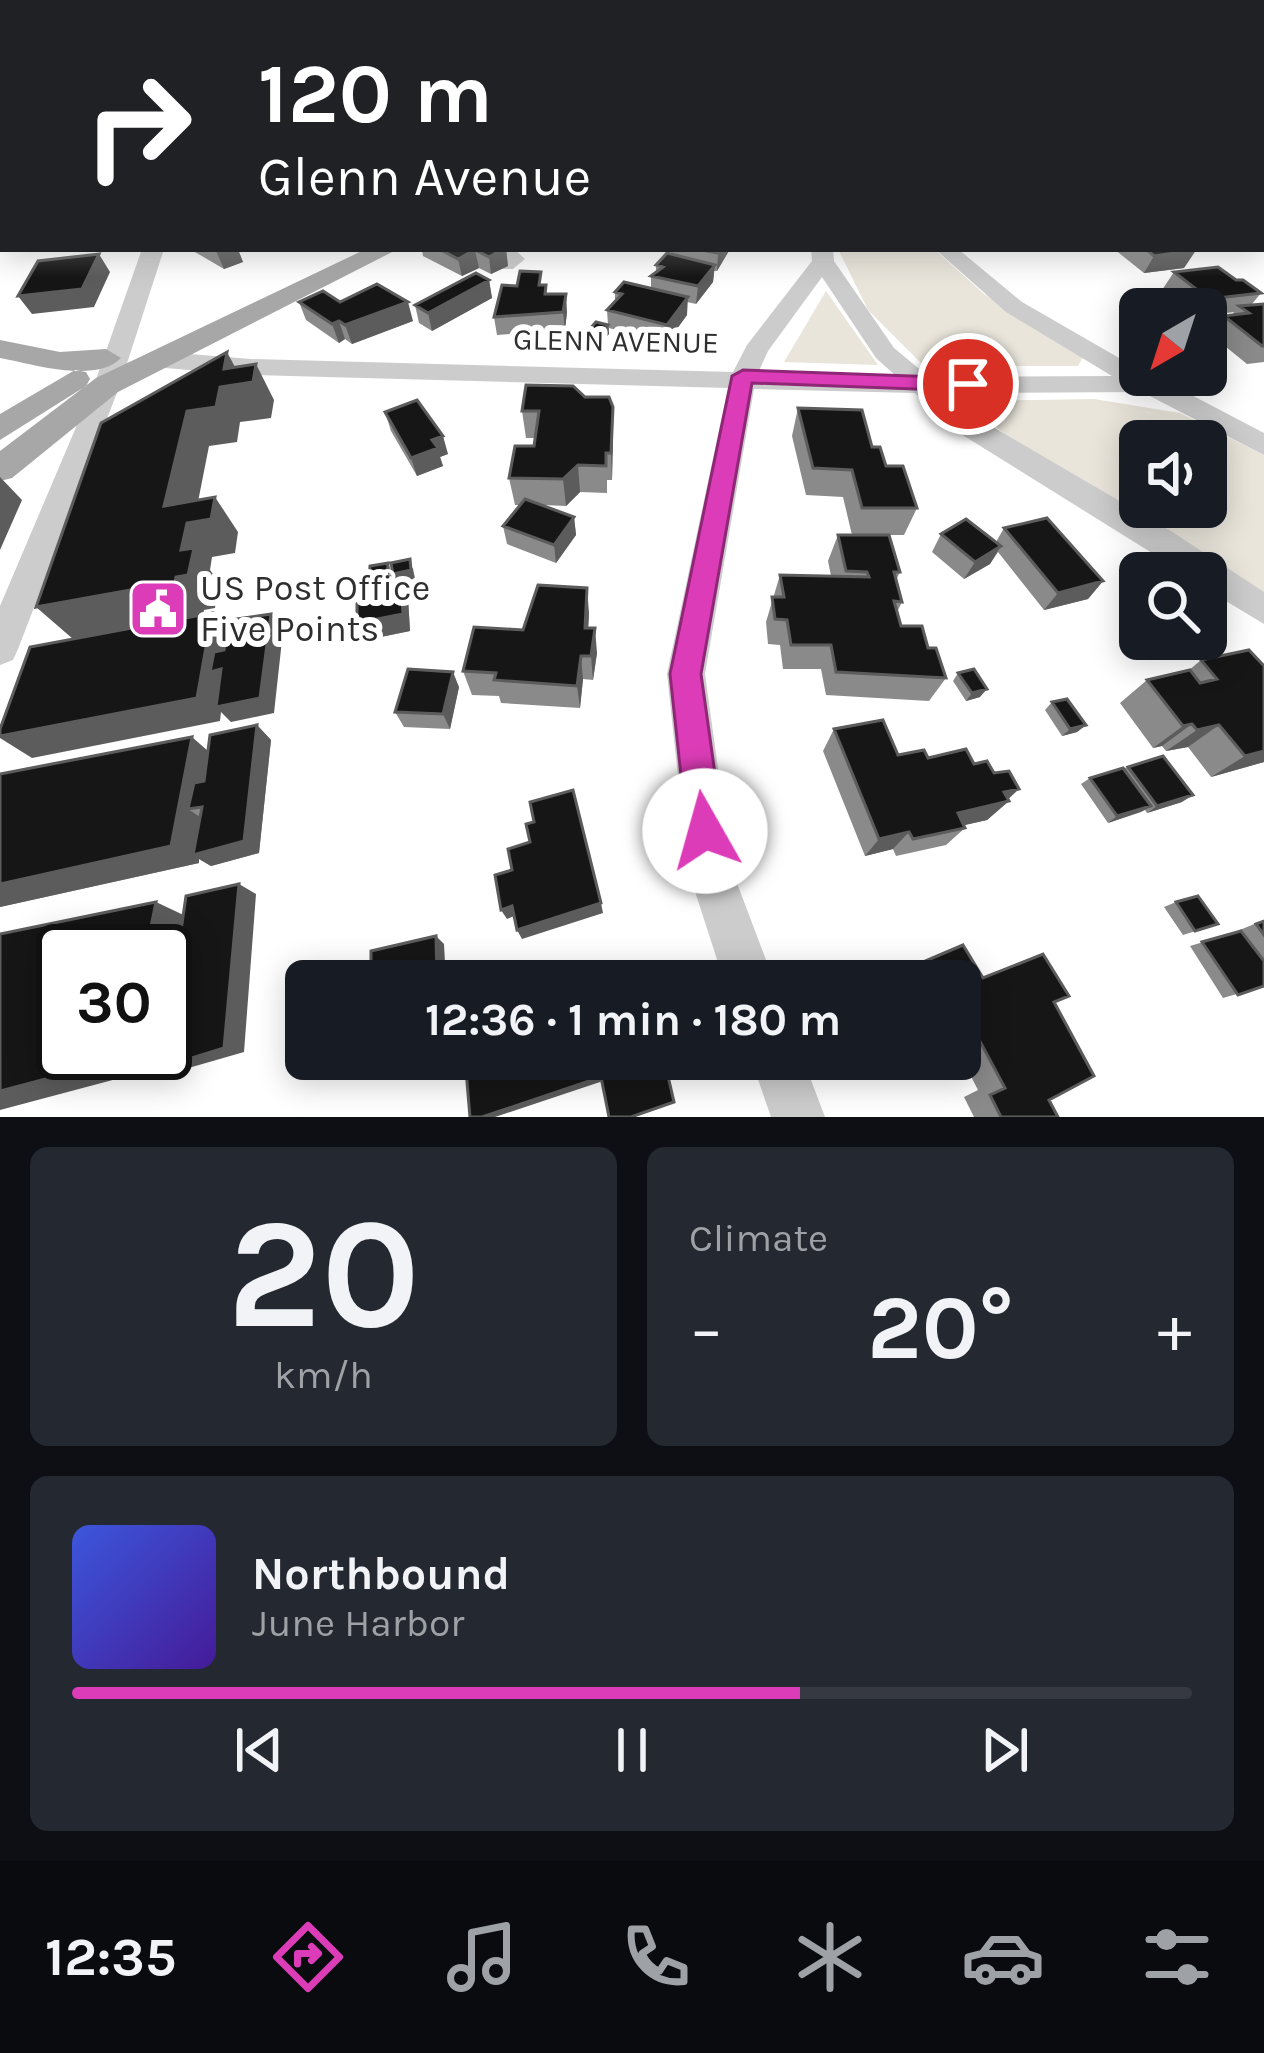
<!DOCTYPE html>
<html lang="en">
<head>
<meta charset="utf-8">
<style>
  :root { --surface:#171b24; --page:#242831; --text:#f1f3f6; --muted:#9ea1a6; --line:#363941; --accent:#dc3cb7 }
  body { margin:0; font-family:Karla,sans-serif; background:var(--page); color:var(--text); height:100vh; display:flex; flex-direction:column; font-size:45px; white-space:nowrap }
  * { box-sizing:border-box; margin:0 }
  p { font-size:39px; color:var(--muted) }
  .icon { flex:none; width:66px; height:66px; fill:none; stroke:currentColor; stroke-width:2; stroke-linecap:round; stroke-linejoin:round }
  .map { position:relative; height:1117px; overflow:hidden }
  .side { display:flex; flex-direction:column; gap:30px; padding:30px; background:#0d0f14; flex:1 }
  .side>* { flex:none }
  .hud { position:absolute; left:0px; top:0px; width:1266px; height:252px; box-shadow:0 6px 30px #0003; background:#202124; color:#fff; overflow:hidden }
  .needle { width:78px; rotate:219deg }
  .fabs { position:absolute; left:1119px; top:288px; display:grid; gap:24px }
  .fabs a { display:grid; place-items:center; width:108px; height:108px; border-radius:18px; background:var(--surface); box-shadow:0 6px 30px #0003; font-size:60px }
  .speed { position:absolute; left:36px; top:924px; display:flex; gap:24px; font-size:60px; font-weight:700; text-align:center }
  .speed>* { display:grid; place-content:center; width:156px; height:156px; border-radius:50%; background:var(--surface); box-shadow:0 6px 30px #0003; line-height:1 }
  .speed .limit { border:6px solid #111; border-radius:18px; background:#fff; color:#111 }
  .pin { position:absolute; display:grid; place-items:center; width:102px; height:102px; color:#fff; margin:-51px; border:6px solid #fff; border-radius:50%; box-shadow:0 3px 12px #0007 }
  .me { position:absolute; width:132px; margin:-66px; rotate:353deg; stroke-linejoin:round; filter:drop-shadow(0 0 9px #0008) }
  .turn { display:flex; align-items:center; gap:42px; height:252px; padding:0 60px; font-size:54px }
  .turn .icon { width:156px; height:156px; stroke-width:2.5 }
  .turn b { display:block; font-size:84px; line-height:102px }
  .big { font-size:90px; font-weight:700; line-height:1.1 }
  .side .widget { flex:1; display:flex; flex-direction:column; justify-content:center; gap:18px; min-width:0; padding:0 42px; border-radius:18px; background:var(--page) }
  .side .dial { align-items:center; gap:0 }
  .dial b { font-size:156px; line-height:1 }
  .song { display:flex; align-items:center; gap:36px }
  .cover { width:144px; height:144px; border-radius:18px; background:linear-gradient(135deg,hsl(230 70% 55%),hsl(260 70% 35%)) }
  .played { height:12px; border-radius:6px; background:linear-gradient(90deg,var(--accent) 65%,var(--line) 65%) }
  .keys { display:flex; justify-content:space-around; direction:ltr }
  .heat { display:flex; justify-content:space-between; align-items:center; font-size:66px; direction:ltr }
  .side .tiles { flex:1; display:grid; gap:30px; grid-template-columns:1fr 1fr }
  .widget:last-child { grid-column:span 2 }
  .trip { position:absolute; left:285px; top:960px; width:696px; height:120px; border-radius:18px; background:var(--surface); box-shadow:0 6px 30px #0003; font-weight:700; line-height:120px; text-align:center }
  .dock { display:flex; height:192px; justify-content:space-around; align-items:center; background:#090b0e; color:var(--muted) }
  .dock .icon { width:84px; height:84px }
  .dock .on { color:var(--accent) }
  .dock b { font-size:54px; color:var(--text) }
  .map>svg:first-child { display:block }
  .green { fill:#e9e5db; fill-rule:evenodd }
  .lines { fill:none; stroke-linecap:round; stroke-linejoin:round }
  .minor { fill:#ccc; fill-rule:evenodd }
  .major { fill:#a7a7a7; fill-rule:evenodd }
  .wall { fill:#8a8a8a }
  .shaded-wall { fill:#5c5c5c }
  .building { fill:#161616; stroke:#5c5c5c; stroke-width:3 }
  .route { fill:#dc3cb7; stroke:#8f2777; stroke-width:3 }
  .labels { text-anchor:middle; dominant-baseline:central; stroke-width:12; stroke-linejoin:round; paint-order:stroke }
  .far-street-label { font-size:30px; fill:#2f2f2f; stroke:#fff }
  .poi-label { font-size:36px; fill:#2f2f2f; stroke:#fff; text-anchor:start }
</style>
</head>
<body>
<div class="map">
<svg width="1264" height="1117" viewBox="0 0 1264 1117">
  <rect width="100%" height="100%" fill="#fff"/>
  <!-- green -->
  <path class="green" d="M 838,249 L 934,249 L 984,294 L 1084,355 L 1078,366 L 924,366 L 868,310 Z
    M 826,291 L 878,365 L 784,362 Z
    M 1094,399 L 1180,413 L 1264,455 L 1264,593 L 1005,434 L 983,417 L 980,401 ZM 1140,441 L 1206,441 L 1206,507 L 1140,507 Z"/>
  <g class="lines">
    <!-- minor -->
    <path class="minor" d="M 1263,171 L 1264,171 L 1264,183 L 1263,183 Z
      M 142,249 L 164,249 L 120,385 L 18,649 L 13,660 L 0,665 L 0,606 L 94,385 Z
      M 490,249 L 514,249 L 525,259 L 513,269 L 497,269 L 494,264 L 500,258 Z
      M 811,249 L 833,249 L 834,261 L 894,348 L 929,377 L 1112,376 L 1006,312 L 935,249 L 958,249 L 1022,302 L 1140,370 L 1140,375 L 1159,378 L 1264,433 L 1264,455 L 1142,392 L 948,393 L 981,420 L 1171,531 L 1264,592 L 1264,624 L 1206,589 L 1206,573 L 1184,573 L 961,434 L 915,393 L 754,389 L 705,674 L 732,870 L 774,981 L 724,981 L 688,870 L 667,674 L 728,388 L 251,375 L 153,367 L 140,359 L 153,351 L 251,359 L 733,372 L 747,345 L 812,261 ZM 822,277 L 876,358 L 896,376 L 758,373 L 768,351 Z
      M 751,1059 L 803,1059 L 825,1117 L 771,1117 Z"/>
    <!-- major -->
    <path class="major" d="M 366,249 L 398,249 L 118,392 L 12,478 L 0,481 L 0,451 L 96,378 Z
      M 0,340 L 60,352 L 106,349 L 121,358 C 95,384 33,364 0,358 Z
      M 75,370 L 86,372 L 90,379 L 86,386 L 0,440 L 0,414 Z"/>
  </g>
  <!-- wall -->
  <path class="wall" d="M 3,172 L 3,233 L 0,233 L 0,173 Z
    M 193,249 L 246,249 L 239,252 L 243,262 L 224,269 L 195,252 Z
    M 422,249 L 506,249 L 508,266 L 491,274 L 479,268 L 462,276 L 423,256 Z
    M 671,249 L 730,249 L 717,271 L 714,271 L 713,282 L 696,304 L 687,302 L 687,315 L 666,344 L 609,328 L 609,334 L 600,344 L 587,341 L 587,332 L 608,325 L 607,310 L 615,302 L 615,292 L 651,288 L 651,276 L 656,272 L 656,265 L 671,254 Z
    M 1114,249 L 1194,249 L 1196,250 L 1184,268 L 1144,273 Z
    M 1199,249 L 1225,249 L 1204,252 Z
    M 1174,272 L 1236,280 L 1261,293 L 1252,304 L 1264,304 L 1264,362 L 1247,364 L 1210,334 L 1224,316 L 1232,315 L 1234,312 L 1206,316 L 1206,309 L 1186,309 L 1162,290 Z
    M 489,280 L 492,298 L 432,331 L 419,323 L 415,305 Z
    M 542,285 L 547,294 L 567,312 L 565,330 L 497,335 L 494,317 Z
    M 299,302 L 340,302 L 413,321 L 352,344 L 345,339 L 339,343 L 306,320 Z
    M 526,385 L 613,434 L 612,480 L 607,480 L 607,493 L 580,492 L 566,506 L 543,505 L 574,517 L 576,535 L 556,563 L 507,544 L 503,526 L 520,505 L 515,505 L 509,478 L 534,446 L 535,438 L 526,438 L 522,411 Z
    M 798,408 L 872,447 L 917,508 L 904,535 L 852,535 L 900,572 L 896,580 L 902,602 L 897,612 L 901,626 L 928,648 L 946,678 L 929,701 L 826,695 L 821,669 L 783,669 L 780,645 L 768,644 L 766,622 L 780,575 L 831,576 L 828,561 L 838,535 L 852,535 L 843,497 L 806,495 L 792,436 Z
    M 385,412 L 448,454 L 440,457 L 443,466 L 417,476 L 391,431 Z
    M 1004,528 L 1103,581 L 1088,599 L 1044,610 L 998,552 L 990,564 L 964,579 L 932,552 L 941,534 L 996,542 Z
    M 388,563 L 392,572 L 392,583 L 396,582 L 393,574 L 413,568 L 415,579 L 401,582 L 408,598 L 410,631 L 366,640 L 371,586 L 369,581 Z
    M 589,613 L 588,628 L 597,653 L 593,680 L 583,679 L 580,708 L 501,703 L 499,696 L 472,695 L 463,671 L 523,630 Z
    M 1249,650 L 1264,762 L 1211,777 L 1188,747 L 1166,751 L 1162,746 L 1153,748 L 1120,703 L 1147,680 L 1188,671 L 1201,660 Z
    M 958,673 L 980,697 L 966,701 L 953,681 Z
    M 459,687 L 450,729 L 404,727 L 395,712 Z
    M 1052,702 L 1086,725 L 1077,732 L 1062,736 L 1045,710 Z
    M 257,725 L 271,740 L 259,853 L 211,866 L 199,859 L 199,863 L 0,907 L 0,774 L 208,751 Z
    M 834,729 L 898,755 L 974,764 L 1009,801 L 987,820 L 964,825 L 965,828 L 946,845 L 896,856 L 893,849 L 865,856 L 823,751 Z
    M 1128,767 L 1182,802 L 1147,813 L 1145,810 L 1108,823 L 1081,784 L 1090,778 Z
    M 1176,902 L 1218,924 L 1183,935 L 1164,907 Z
    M 1264,920 L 1264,986 L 1223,998 L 1190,946 L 1230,934 Z
    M 923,962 L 983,978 L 1054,1002 L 1049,1100 L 1058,1117 L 974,1117 L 964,1097 L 978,1090 L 960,1055 L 960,981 L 908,981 L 904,973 Z"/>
  <!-- shaded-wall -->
  <path class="shaded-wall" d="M 3,146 L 3,167 L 0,168 L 0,150 Z
    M 222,249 L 246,249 L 239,252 L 243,262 L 224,269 L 216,251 Z
    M 503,249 L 506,249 L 508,266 L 491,274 L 489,257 Z
    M 721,249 L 730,249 L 717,271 L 718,253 Z
    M 475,250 L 479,268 L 462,276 L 458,259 Z
    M 1196,250 L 1184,268 L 1144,273 L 1154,256 Z
    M 99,254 L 110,272 L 94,307 L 32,314 L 18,296 Z
    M 715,265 L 713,282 L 696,304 L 698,286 Z
    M 489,280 L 492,298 L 432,331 L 428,313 Z
    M 566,294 L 567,312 L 565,330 L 563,312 Z
    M 688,297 L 687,315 L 666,344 L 667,325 Z
    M 408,302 L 413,321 L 352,344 L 345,325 Z
    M 339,321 L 345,339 L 339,343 L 332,324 Z
    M 608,325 L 609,334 L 600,344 L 600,335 Z
    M 227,352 L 244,384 L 256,364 L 274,400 L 271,418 L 240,422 L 237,442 L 209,446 L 194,522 L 215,497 L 238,532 L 235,553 L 212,557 L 210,570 L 219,582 L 215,608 L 204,610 L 203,615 L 73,639 L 36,607 L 181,550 L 164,506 L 187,411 L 224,369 Z
    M 613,407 L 613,434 L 612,480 L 611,453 Z
    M 443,436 L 448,454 L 440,457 L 443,466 L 417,476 L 411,458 L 432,440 Z
    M 578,465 L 580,492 L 566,506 L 563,479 Z
    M 0,477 L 22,500 L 0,550 Z
    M 574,517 L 576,535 L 556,563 L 554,545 Z
    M 1001,546 L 990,564 L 964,579 L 975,562 Z
    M 410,559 L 415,579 L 401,582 L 408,598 L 410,631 L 366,640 L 357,623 L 397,583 L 393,574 Z
    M 1103,581 L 1088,599 L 1044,610 L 1058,593 Z
    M 587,588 L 589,613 L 587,653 L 585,628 Z
    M 212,613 L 233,638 L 271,614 L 283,631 L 274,713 L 231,722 L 221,712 L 220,721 L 32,758 L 0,738 L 0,736 Z
    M 595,628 L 597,653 L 593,680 L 591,656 Z
    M 581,656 L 583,679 L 580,708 L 577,686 Z
    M 453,672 L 459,687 L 450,729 L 443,714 Z
    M 987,689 L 980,697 L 966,701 L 972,693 Z
    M 1192,724 L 1162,746 L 1153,748 L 1183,726 Z
    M 257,725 L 271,740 L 259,853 L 211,866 L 199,859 L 199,863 L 0,907 L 0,884 L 192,737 L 216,758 L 202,807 L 188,809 L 206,821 Z
    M 1086,725 L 1077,732 L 1062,736 L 1070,729 Z
    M 1219,725 L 1188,747 L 1166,751 L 1197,730 Z
    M 1264,751 L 1264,762 L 1211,777 L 1245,756 Z
    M 1019,789 L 1004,803 L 1009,801 L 987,820 L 939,831 L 958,813 L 1004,792 Z
    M 1193,795 L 1182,802 L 1147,813 L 1157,806 Z
    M 1151,806 L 1141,812 L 1108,823 L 1117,816 Z
    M 909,832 L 893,849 L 865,856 L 879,839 Z
    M 239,884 L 256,894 L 244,1052 L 185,1069 L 163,1067 L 169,1065 L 0,1110 L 0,1091 L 126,1053 L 165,1053 L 165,994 L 182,999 Z
    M 156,902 L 194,920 L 172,992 L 165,993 L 165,951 L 146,951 Z
    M 601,903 L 603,913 L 522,939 L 517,930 Z
    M 512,906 L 517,915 L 507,919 L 501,910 Z
    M 436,936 L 444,944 L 446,981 L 437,981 Z
    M 601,1077 L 603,1081 L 495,1117 L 482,1117 Z"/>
  <!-- building -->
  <path class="building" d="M 3,132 L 3,146 L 0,150 L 0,133 Z
    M 3,172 L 3,198 L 0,199 L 0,173 Z
    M 439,249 L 503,249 L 489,257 L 475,250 L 458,259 Z
    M 696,249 L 721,249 L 718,253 Z
    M 1146,249 L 1194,249 L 1196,250 L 1154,256 Z
    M 667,253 L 715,265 L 698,286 L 651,276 L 663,267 L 656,265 Z
    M 99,254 L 82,289 L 18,296 L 38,261 Z
    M 1218,267 L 1236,280 L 1243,280 L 1261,293 L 1209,299 L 1174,272 Z
    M 520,271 L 541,272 L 539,285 L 546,285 L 545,294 L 566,294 L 563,312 L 494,317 L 502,285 L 517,286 Z
    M 476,273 L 489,280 L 428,313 L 415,305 Z
    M 624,282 L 688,297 L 667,325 L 607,310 L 622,294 L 615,292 Z
    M 377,284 L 408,302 L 345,325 L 339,321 L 332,324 L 299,302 L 323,291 L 340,302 Z
    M 1264,304 L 1264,346 L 1262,346 L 1224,316 L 1249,313 L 1239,306 Z
    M 596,322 L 608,325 L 600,335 L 587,332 Z
    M 227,352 L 224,369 L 256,364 L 253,382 L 220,387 L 216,407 L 187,411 L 164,506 L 215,497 L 211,519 L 187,523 L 181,550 L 194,548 L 188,575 L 176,577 L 175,582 L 36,607 L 101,423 Z
    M 526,385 L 573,386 L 585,397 L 609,397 L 613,407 L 611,453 L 606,453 L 606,466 L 578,465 L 563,479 L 509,478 L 515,446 L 534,446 L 539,411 L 522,411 Z
    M 417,400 L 443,436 L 432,440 L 438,448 L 411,458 L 385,412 Z
    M 798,408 L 862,410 L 872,447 L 880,447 L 886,466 L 903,466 L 917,508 L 862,508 L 852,470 L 813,468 Z
    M 525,499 L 574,517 L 554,545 L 503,526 Z
    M 1047,518 L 1103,581 L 1058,593 L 1004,528 Z
    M 966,519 L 1001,546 L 975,562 L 941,534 Z
    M 838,535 L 889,535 L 900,572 L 894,572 L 902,602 L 894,601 L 901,626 L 922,626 L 928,648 L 936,648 L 946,678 L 836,672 L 831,645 L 791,645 L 787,620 L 775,619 L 772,597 L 784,597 L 780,575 L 869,577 L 867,572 L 846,571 Z
    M 410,559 L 411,570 L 393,574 L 391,563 Z
    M 388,563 L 387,579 L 369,581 L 370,566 Z
    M 401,581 L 403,614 L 357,623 L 357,589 Z
    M 538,585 L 587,588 L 585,628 L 595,628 L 591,656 L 581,656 L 577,686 L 494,680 L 496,673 L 463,671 L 474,627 L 523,630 Z
    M 212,613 L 197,698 L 0,736 L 0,729 L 30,647 Z
    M 271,614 L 260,698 L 216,707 L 221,669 L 210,672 L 214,652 L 224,650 L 229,620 Z
    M 1249,650 L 1264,666 L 1264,751 L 1245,756 L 1219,725 L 1197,730 L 1192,724 L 1183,726 L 1147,680 L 1190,670 L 1200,683 L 1217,679 L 1201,660 Z
    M 408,669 L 453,672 L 443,714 L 395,712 Z
    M 974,669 L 987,689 L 972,693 L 958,673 Z
    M 1067,699 L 1086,725 L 1070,729 L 1052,702 Z
    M 883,720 L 898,755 L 924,750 L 928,758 L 966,749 L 974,764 L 987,761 L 994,773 L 1009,771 L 1019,789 L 1004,792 L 1009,801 L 958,813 L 965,828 L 913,839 L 909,832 L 879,839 L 834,729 Z
    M 257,725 L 244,841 L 193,855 L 202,807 L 188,809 L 194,783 L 204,781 L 210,735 Z
    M 192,737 L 171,846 L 0,884 L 0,774 Z
    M 1163,756 L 1193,795 L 1157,806 L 1128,767 Z
    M 1123,768 L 1151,806 L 1117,816 L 1090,778 Z
    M 573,790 L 601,903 L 517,930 L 512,906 L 501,910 L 495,875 L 512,870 L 508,849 L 530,842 L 526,824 L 534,822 L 530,802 Z
    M 239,884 L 224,1048 L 163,1067 L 172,992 L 165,993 L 165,963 L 177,958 L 186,896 Z
    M 1198,896 L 1218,924 L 1195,931 L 1176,902 Z
    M 156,902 L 146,951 L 63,951 L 63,1053 L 126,1053 L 125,1058 L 0,1091 L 0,934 Z
    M 1264,921 L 1264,935 L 1256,924 Z
    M 1241,931 L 1264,961 L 1264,986 L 1238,995 L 1202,942 Z
    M 436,936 L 437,981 L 371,981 L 371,951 Z
    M 963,945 L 983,978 L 1043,954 L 1069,996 L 1054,1002 L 1094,1076 L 1049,1100 L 1058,1117 L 1001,1117 L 990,1095 L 1005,1088 L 960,1004 L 960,981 L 933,981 L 923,962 Z
    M 465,1059 L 664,1059 L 674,1102 L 631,1117 L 609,1117 L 601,1077 L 482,1117 L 470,1117 Z"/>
  <!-- sky -->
  <linearGradient id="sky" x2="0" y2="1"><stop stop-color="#9ccae5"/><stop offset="0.44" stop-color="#fff"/><stop offset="1" stop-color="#fff" stop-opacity="0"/></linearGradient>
  <rect width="1264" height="277" fill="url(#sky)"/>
  <!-- route -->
  <path class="route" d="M 743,370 L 968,378 L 978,384 L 968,391 L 752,383 L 701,674 L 723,831 L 718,844 L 705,849 L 692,844 L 687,831 L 670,674 L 732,376 Z"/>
  <!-- icons -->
  <defs>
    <g id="civic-square" transform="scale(3)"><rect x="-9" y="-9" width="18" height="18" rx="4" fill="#dc3cb7" stroke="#fff"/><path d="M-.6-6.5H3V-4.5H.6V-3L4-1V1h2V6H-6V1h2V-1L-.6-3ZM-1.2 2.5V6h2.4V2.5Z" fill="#fff"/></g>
  </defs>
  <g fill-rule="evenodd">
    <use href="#civic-square" x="158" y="609"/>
  </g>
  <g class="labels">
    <!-- far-street labels -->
    <g class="far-street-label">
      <text transform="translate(616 341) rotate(1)">GLENN AVENUE</text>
    </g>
    <!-- poi labels -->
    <g class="poi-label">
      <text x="200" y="588">US Post Office<tspan x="200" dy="41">Five Points</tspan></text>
    </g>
  </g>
</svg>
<div class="fabs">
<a><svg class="needle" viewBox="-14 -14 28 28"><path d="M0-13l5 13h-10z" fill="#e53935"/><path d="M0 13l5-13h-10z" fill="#9ea1a6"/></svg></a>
<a><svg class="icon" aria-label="sound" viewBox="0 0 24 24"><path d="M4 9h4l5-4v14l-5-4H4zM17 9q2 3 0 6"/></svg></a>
<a><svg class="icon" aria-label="search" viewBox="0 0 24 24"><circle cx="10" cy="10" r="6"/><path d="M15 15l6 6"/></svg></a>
</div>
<div class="speed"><div class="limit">30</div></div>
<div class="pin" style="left:968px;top:384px;background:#d93025"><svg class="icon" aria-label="arrive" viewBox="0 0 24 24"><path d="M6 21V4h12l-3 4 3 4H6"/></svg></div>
<svg class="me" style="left:705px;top:831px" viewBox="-20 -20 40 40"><circle r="19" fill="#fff"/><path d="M0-13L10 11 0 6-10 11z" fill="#dc3cb7"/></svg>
<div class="trip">12:36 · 1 min · 180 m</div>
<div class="hud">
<div class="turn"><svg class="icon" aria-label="right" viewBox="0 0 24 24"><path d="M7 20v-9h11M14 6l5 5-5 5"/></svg><div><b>120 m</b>Glenn Avenue</div></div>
</div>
</div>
<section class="side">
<div class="tiles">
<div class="widget dial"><b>20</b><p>km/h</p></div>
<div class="widget"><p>Climate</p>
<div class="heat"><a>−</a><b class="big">20°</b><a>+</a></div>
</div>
<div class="widget">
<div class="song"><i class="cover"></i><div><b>Northbound</b><p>June Harbor</p></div></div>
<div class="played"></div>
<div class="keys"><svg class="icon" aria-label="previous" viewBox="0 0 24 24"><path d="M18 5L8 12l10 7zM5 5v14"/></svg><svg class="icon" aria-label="pause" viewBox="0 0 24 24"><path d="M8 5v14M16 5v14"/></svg><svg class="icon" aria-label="next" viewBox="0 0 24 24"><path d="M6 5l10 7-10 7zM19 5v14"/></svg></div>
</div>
</div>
</section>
<nav class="dock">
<b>12:35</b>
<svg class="icon on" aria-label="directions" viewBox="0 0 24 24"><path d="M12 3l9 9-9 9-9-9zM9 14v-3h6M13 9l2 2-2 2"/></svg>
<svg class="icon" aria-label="music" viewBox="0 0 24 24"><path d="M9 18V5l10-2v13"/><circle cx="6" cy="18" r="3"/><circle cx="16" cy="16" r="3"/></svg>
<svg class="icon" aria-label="phone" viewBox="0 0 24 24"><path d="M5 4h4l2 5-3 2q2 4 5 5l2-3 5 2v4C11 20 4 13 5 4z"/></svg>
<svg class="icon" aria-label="climate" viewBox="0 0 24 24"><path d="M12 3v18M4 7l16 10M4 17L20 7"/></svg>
<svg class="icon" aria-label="car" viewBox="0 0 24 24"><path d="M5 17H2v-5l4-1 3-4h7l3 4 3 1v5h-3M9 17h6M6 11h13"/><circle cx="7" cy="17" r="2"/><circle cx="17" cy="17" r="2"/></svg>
<svg class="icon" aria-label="filters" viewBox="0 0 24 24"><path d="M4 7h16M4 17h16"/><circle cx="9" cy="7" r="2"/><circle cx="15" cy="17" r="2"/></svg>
</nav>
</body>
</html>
